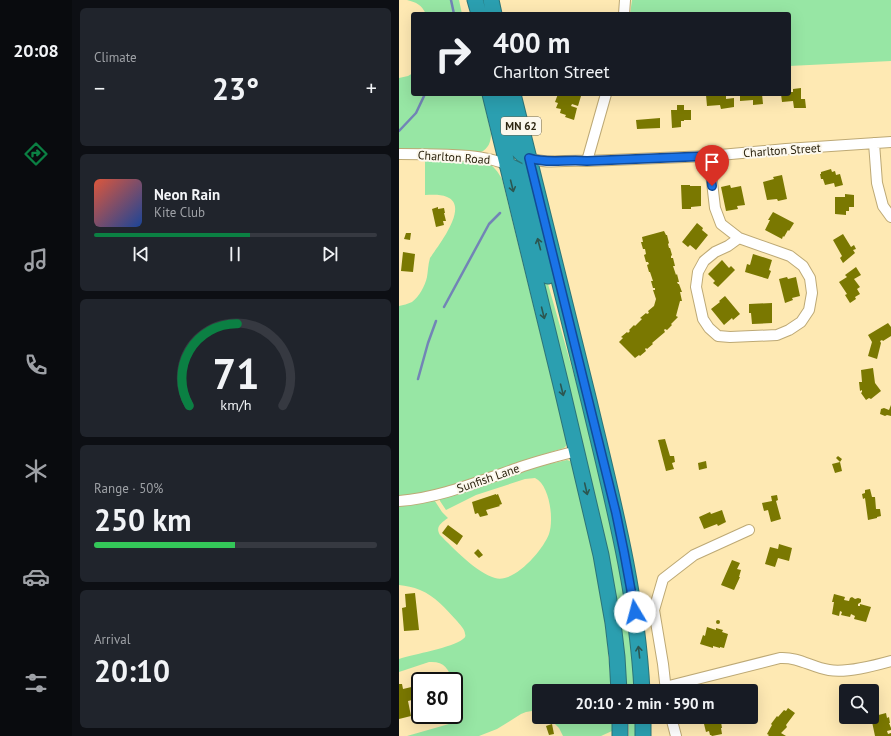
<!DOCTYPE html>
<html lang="en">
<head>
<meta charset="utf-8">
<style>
  :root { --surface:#171b24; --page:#20242c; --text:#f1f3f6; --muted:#9ea1a6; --line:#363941; --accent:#0b8043 }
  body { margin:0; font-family:"PT Sans",sans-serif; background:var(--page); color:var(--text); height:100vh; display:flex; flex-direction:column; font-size:15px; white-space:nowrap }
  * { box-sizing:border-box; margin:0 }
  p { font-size:13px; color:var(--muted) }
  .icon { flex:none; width:22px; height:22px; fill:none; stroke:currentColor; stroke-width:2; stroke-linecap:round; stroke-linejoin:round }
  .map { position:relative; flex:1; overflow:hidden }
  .panel { display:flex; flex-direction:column; gap:8px; padding:8px; background:#0d0f14; width:327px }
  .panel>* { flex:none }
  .hud { position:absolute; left:12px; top:12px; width:380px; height:84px; border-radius:4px; box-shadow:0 4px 16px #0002; background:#171b24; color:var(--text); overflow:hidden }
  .controls { position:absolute; left:440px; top:684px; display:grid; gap:8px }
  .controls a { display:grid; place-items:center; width:40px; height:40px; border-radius:4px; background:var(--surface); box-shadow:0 4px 16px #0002; font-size:20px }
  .speed { position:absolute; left:12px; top:672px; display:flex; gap:8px; font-size:20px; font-weight:700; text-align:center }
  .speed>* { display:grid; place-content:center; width:52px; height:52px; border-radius:50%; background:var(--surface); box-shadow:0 4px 16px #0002; line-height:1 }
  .speed .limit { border:2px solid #111; border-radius:6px; background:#fff; color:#111 }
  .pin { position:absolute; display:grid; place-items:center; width:34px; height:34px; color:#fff; margin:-41px -17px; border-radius:50% 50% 50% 0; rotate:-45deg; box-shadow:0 0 4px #0007 }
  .pin .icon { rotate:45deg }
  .me { position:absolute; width:44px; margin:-22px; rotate:352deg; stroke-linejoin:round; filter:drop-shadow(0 0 3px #0008) }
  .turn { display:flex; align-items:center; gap:14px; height:84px; padding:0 16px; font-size:18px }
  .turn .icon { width:52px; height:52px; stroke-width:2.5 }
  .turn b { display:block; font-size:28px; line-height:34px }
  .big { font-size:30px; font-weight:600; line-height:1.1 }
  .panel .widget { flex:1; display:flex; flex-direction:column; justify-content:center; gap:6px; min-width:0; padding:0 14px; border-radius:6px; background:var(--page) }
  .panel .dial { align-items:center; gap:0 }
  .dial svg { height:104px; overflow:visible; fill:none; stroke:var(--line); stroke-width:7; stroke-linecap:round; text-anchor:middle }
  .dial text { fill:var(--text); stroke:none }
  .song { display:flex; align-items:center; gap:12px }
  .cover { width:48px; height:48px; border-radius:6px; background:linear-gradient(135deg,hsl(10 70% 55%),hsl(220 70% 35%)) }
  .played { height:4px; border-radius:2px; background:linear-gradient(90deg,var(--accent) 55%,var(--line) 55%) }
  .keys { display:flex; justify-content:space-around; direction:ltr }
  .heat { display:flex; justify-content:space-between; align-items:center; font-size:22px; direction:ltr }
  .charge { height:6px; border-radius:3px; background:linear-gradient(90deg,#34c759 50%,var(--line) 0) }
  .trip { position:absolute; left:133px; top:684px; width:226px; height:40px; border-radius:4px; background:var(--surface); box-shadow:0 4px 16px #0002; font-weight:600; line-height:40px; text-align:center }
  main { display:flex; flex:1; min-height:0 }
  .dock { display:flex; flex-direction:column; width:72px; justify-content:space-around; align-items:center; background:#090b0e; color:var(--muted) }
  .dock .icon { width:28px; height:28px }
  .dock .selected { color:var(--accent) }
  .dock b { font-size:18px; color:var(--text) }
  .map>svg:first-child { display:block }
  .green { fill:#97e6a4 }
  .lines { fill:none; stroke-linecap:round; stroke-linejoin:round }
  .stream { stroke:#7284b6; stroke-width:2.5 }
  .building { fill:#7a7801 }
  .minor-casing { stroke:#bda975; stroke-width:12 }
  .highway-casing { stroke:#2c7478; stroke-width:17 }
  .minor { stroke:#fff; stroke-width:10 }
  .highway { stroke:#2b9fb0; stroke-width:15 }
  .oneway { stroke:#2c5650 }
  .route-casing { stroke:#114b97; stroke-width:10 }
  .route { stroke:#1a73e8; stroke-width:7 }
  .labels { text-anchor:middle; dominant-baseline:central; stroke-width:4; stroke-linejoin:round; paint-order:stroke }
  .shield { fill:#fcf8ed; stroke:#6b6452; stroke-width:1 }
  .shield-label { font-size:11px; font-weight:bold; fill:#2d2510 }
  .street-label { font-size:12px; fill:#2d2510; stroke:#fcf8ed }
</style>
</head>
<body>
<main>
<nav class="dock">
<b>20:08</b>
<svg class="icon selected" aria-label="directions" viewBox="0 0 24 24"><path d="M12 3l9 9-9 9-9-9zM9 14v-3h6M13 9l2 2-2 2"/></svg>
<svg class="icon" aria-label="music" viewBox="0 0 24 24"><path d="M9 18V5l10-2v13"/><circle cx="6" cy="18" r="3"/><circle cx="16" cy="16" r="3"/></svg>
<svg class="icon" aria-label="phone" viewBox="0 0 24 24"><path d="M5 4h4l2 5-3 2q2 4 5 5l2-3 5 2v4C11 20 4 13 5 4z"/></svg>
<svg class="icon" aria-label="climate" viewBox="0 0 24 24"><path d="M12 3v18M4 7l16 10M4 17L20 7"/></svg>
<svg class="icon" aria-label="car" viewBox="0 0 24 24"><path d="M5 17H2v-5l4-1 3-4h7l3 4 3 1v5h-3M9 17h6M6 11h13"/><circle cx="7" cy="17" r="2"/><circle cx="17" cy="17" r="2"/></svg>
<svg class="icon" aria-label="filters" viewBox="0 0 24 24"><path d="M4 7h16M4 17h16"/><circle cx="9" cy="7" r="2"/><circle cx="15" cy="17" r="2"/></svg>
</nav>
<section class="panel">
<div class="widget"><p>Climate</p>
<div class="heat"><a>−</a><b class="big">23°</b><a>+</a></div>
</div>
<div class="widget">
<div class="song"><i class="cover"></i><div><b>Neon Rain</b><p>Kite Club</p></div></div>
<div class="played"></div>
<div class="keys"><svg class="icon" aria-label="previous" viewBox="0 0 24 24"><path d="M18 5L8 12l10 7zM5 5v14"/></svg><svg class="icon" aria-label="pause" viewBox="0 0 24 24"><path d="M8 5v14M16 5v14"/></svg><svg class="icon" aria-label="next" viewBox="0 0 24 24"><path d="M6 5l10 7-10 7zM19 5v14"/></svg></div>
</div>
<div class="widget dial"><svg viewBox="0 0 100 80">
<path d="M14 69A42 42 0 1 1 86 69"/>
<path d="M14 69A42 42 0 0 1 51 6" stroke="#0b8043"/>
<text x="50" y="56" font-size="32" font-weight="700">71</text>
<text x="50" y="72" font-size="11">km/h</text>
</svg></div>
<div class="widget"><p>Range · 50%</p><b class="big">250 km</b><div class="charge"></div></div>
<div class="widget"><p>Arrival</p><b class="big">20:10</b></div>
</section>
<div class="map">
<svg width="492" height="736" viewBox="0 0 492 736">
  <rect width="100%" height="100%" fill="#fee9b3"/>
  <!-- green -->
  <path class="green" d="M 8,0 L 60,0 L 63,14 L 27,14 C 22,4 18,3 8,0 Z
    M 233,0 L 492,0 L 492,61 L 390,66 L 390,14 L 231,14 Z
    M 14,73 L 14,94 L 83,94 L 92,134 C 92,142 89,149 82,152 L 0,150 L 0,78 L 9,76 Z
    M 29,158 L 87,162 C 95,166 99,172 103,179 L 168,442 L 167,446 L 165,448 L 152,452 L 143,457 L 39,491 L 0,498 L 0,306 C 4,305 9,304 13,302 C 20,297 26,286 28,277 C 29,271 29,265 31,258 C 39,246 71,206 48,197 C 41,194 33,195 26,195 L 26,161 Z
    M 120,177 L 141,256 L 190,428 L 226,587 L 237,691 L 225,691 L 168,384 Z
    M 168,460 L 171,461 L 173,464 C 183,506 194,548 201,591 C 207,624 210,658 212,691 L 140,691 L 140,712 L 133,711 L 127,712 L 122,714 L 98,729 L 80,736 L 8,736 L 57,722 C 59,720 62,718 63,715 C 65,707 58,692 55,685 L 55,681 L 54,681 C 49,668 45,661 30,662 L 0,672 L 0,659 C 15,654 53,648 64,639 C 66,638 67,636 66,634 C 66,629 61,625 58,621 C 47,609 36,596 21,590 C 14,587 7,586 0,585 L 0,504 L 34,498 L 43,512 L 49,518 C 42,523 36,527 41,535 C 54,548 78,573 96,578 C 115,584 144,550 150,534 C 155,520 151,485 136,478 L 126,479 L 77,495 L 47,510 L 41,501 L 40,497 L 146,462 L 155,463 Z
    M 149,717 L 213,717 L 213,731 L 202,736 L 164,736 L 160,728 Z
    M 226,717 L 238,717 L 238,736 L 230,736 L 230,718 L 226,718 Z"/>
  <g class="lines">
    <!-- stream -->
    <path class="stream" d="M 52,0 L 55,14
      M 0,131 L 17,113 L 26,94
      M 45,307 L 90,224 L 101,213
      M 19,379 L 29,343 L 37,321"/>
  </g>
  <!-- building -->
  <path class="building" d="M 402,88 L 402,99 L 406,99 L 407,108 L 395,108 L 394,101 L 383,102 L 382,94 L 390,94 L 390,92 L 394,92 L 394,89 Z
    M 159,94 L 175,94 L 182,96 L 179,106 L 173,104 L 172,106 L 178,108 L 175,120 L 166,117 L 167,115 L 161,113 L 162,109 L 157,108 L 159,103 L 156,102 Z
    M 314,94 L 327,94 L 327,99 L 335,98 L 335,107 L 322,109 L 321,105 L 308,106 L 307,95 L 314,95 Z
    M 341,94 L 363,94 L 364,104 L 354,105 L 354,100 L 341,101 Z
    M 278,105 L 285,105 L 285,110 L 292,110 L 292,120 L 285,120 L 285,121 L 282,121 L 282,127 L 273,128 L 272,110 L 278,110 Z
    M 261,118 L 261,128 L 238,129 L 237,120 Z
    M 432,169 L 433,172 L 436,171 L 437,175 L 441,174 L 444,185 L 436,187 L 435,183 L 426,185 L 424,179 L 422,179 L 421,174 L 422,174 L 422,172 Z
    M 383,175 L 388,199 L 379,201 L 378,199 L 368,200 L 364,182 L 375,179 L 374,177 Z
    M 282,185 L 291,185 L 291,186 L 302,186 L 302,206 L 292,207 L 292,209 L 283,209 Z
    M 331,185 L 332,188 L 342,186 L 346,205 L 338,206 L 339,209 L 327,211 L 322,187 Z
    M 446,194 L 455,195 L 455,207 L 450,207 L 450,211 L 447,211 L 447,215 L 436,214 L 436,197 L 446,197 Z
    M 39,207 L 39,209 L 45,208 L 46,213 L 45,213 L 47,221 L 44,221 L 45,225 L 37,227 L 33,209 Z
    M 374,212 L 395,223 L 390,231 L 389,230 L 385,237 L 384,236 L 383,239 L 366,230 L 371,220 L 369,220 Z
    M 298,223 L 304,228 L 303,230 L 309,235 L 297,250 L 291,245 L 289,247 L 283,242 Z
    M 265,231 L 267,235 L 268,235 L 270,243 L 269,244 L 270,248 L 271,248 L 273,255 L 272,256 L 272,258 L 274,258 L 276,266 L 274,266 L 277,275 L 278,274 L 280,282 L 278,282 L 279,284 L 280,284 L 283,292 L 281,292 L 283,301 L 281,301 L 277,316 L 279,317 L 272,324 L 273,325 L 268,330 L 266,329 L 265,330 L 266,332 L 253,343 L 254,344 L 248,349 L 247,348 L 246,349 L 247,351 L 241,356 L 240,355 L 236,358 L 220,342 L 224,338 L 222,337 L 228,332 L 229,333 L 231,331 L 230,330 L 235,325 L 236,326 L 243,319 L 241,318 L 247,313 L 248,314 L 250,313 L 249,311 L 255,306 L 257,299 L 254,290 L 256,290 L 256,288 L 254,288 L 252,281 L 254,281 L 251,272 L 250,272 L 248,265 L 250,264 L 249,262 L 247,262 L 245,255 L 247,254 L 246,249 L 244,249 L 242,242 L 244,242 L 243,237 Z
    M 7,233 L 12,233 L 11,240 L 5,239 Z
    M 444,234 L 452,247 L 455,245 L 457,249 L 454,250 L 456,253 L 444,263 L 441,258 L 443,256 L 434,240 Z
    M 4,252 L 16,254 L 14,272 L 2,271 Z
    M 354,254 L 373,260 L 370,270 L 372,271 L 369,279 L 346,272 L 348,264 L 351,265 Z
    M 323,260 L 330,268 L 332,266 L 336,270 L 319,287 L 314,283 L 316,281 L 309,274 Z
    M 457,267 L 462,275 L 455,279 L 461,287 L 458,289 L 461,294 L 456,297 L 457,299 L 451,303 L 446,295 L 448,294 L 440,282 L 448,277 L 446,275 Z
    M 388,277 L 389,279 L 397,277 L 401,296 L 393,298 L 394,300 L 386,303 L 380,279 Z
    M 326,296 L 341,314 L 334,320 L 333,318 L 325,325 L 312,309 L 321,302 L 320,301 Z
    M 373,303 L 373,323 L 353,324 L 352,313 L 350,313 L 350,304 Z
    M 489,323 L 492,327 L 492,336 L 484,341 L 483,340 L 481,341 L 482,343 L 478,359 L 469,356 L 473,342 L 469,335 Z
    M 474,368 L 476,383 L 482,391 L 472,399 L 470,398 L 467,400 L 462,393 L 463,392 L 463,390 L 461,391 L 460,382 L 463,382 L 462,370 Z
    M 492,405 L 492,416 L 488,415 L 486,416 L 481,414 L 482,409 L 485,408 L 490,410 Z
    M 266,439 L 271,456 L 275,456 L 276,462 L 273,463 L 275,469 L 267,471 L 259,440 Z
    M 439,456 L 443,459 L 441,462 L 437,458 Z
    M 307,461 L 308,468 L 300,470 L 299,463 Z
    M 441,462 L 443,471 L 436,473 L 433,464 Z
    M 471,489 L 473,497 L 476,497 L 477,509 L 481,509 L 482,516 L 478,517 L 478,518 L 469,520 L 466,498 L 464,499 L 463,494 L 466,493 L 466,490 Z
    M 97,494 L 97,495 L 99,494 L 103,504 L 100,505 L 101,506 L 87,510 L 89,515 L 81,517 L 79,513 L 76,514 L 73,502 Z
    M 378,495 L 379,500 L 377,501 L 382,519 L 372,522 L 369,510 L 365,511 L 363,503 L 373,501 L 372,496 Z
    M 323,510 L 327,522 L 319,526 L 318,524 L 305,529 L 300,517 L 311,512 L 312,514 Z
    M 49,525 L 64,536 L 58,545 L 43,533 Z
    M 380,544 L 393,548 L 390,561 L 379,558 L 376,567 L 366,564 L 371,547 L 379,549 Z
    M 79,549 L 84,555 L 80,558 L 75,553 Z
    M 333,560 L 341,563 L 338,569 L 342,570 L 340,577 L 341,577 L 335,590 L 322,585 Z
    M 16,593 L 20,630 L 5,631 L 3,608 L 7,607 L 6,594 Z
    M 435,594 L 446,597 L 445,600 L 450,601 L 451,598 L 453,597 L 456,599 L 459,598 L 462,599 L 462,602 L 459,604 L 459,606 L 461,606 L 461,604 L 472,607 L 467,622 L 455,619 L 456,616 L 452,614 L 451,617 L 442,615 L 443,612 L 441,611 L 440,616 L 433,614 L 435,602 L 433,602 Z
    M317 622a2 2 0 1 1 4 0a2 2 0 1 1-4 0Z
    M 308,627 L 317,630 L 317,628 L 324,630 L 323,632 L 329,634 L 325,648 L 321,647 L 321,648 L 314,646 L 314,648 L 301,644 L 304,635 L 306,636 Z
    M 0,684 L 3,684 L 4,689 L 21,685 L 21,698 L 9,701 L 12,716 L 0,719 Z
    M 55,701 L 60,714 L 47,719 L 46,715 L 55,715 Z
    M 389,708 L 396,713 L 387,725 L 388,727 L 382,733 L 387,736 L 369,736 L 370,735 L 368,734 L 373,725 L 372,724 L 378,716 L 379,717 L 385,710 L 387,711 Z
    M 487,713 L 488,718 L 490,717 L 491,723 L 490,723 L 492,728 L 492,730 L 488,731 L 489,734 L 492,733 L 492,736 L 476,736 L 472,717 Z
    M 306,717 L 319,717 L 320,722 L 322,722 L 323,728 L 322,728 L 323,734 L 313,736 L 312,735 L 311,735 L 310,731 L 307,732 L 305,724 L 308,723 Z
    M 153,724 L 155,734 L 150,735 L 147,726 Z"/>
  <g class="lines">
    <!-- minor casing -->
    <g class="minor-casing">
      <path id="minor" d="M 225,14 L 226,0
        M 475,143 L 478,183 L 484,206 L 492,217
        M 0,154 C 18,154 35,154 53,155 C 72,156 91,157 108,165
        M 310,156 L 316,208 L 322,224 L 340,238
        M 130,158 C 149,165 169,159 188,161 L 310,156 L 387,149 L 492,142
        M 188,161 L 207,94
        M 340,238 L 391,256 L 404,266 L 411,278 L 413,293 L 410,310 L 402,322 L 390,330 L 378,335 L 331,337 L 319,336 L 310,328 L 304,319 L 297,287 L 299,272 L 305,261 L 316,252 L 329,246 Z
        M 0,501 C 41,498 80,481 119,468 C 138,461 158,456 178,451
        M 266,687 L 381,658 C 400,657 412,667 430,670 C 448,673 474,666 492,661
        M 267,691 L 264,664 L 255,610 L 264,579 L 295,555 L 350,530
        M 272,717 L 277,736"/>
    </g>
    <!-- highway casing -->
    <g class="highway-casing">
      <path id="highway" d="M 76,0 L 80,14
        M 92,0 L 95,14
        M 91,94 L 162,385 L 202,555 L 214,623 L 218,657 L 220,691
        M 103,94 L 117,148 L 123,154 L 130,158
        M 114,94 C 139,197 165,299 190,401 C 213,498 238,591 243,691
        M 108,165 L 120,171 L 123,176 L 149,276
        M 221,736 L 221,717
        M 244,736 L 244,717"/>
    </g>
    <!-- minor -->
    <use href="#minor" class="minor"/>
    <!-- highway -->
    <use href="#highway" class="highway"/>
  </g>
  <!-- one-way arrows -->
  <defs><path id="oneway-shaft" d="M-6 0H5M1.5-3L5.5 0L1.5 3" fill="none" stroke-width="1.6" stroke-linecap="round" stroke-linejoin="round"/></defs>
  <g class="oneway">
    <use href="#oneway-shaft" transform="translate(113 186) rotate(76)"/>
    <use href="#oneway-shaft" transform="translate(140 244) rotate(-105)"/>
    <use href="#oneway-shaft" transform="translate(144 313) rotate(76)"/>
    <use href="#oneway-shaft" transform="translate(163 390) rotate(76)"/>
    <use href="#oneway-shaft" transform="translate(187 489) rotate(77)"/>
    <use href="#oneway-shaft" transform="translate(240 652) rotate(-96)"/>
  </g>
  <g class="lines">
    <!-- route casing -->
    <g class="route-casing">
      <path id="route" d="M 236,612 L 225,552 L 217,513 L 130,158 C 149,164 168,159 188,161 L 310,156 L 313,186"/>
    </g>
    <!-- route -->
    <use href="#route" class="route"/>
  </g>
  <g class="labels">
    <!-- shield labels -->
    <rect class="shield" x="102" y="117" width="40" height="18" rx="3"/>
    <g class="shield-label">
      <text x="122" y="126">MN 62</text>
    </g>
    <!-- street labels -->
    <g class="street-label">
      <text transform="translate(383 150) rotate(-4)">Charlton Street</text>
      <text transform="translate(55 157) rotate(4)">Charlton Road</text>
      <text transform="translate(89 478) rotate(-19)">Sunfish Lane</text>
    </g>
  </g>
</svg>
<div class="controls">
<a><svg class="icon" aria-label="search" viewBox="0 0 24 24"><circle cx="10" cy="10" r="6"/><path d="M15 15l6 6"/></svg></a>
</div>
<div class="speed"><div class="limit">80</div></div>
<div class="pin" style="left:313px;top:186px;background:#d93025"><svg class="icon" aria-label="arrive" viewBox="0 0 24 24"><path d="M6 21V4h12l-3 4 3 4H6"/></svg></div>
<svg class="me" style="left:236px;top:612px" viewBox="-20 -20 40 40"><circle r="19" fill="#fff"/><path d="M0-13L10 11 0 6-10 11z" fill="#1a73e8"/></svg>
<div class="trip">20:10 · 2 min · 590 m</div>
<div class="hud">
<div class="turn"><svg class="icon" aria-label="right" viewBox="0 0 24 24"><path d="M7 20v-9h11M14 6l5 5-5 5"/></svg><div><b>400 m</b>Charlton Street</div></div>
</div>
</div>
</main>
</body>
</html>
